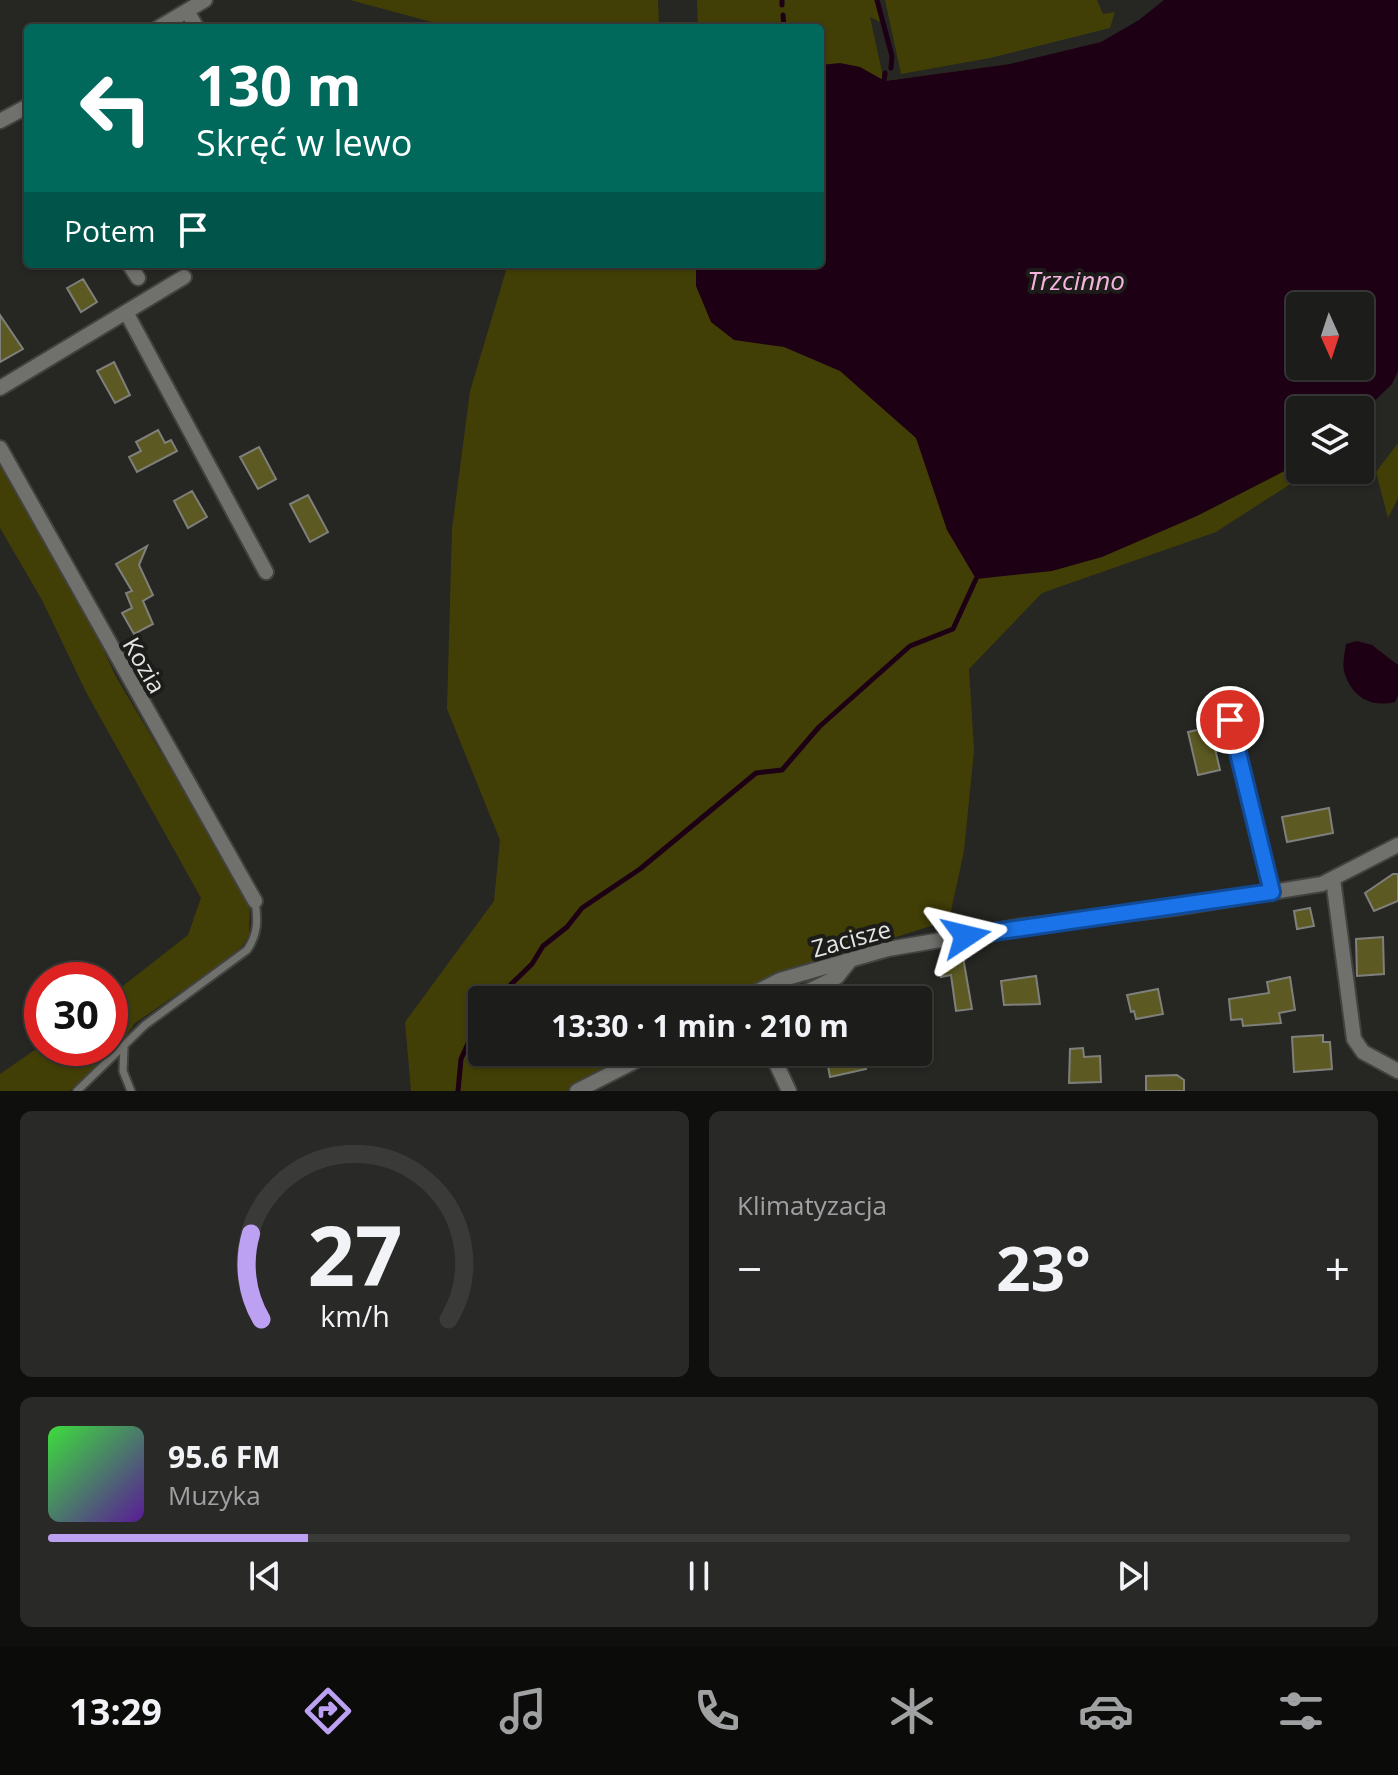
<!DOCTYPE html>
<html lang="pl">
<head>
<meta charset="utf-8">
<style>
  :root { --surface:#1c1c1a; --page:#292927; --text:#f1f3f6; --muted:#a0a1a2; --line:#3a3a39; --accent:#bca0f2 }
  body { margin:0; font-family:"Open Sans",sans-serif; background:var(--page); color:var(--text); height:100vh; display:flex; flex-direction:column; font-size:30px; white-space:nowrap }
  * { box-sizing:border-box; margin:0 }
  p { font-size:26px; color:var(--muted) }
  .icon { flex:none; width:44px; height:44px; fill:none; stroke:currentColor; stroke-width:2; stroke-linecap:round; stroke-linejoin:round }
  .map { position:relative; height:1091px; overflow:hidden }
  .details { display:flex; flex-direction:column; gap:20px; padding:20px; background:#0f0f0e; flex:1 }
  .details>* { flex:none }
  .top-card { position:absolute; left:24px; top:24px; width:800px; height:244px; border-radius:8px; box-shadow:0 2px 6px #0004,0 0 0 2px var(--line); background:#00695c; color:#fff; overflow:hidden }
  .needle { width:52px; rotate:177deg }
  .buttons { position:absolute; left:1286px; top:292px; display:grid; gap:16px }
  .buttons a { display:grid; place-items:center; width:88px; height:88px; border-radius:8px; background:var(--surface); box-shadow:0 2px 6px #0004,0 0 0 2px var(--line); font-size:40px }
  .speed { position:absolute; left:24px; top:962px; display:flex; gap:16px; font-size:40px; font-weight:700; text-align:center }
  .speed>* { display:grid; place-content:center; width:104px; height:104px; border-radius:50%; background:var(--surface); box-shadow:0 2px 6px #0004,0 0 0 2px var(--line); line-height:1 }
  .speed .limit { border:12px solid #d22; background:#fff; color:#111 }
  .pin { position:absolute; display:grid; place-items:center; width:68px; height:68px; color:#fff; margin:-34px; border:4px solid #fff; border-radius:50%; box-shadow:0 2px 8px #0007 }
  .me { position:absolute; width:88px; margin:-44px; rotate:80deg; stroke-linejoin:round; filter:drop-shadow(0 0 6px #0008) }
  .turn { display:flex; align-items:center; gap:28px; height:168px; padding:0 40px; font-size:36px }
  .turn .icon { width:104px; height:104px; stroke-width:2.5 }
  .turn b { display:block; font-size:56px; line-height:68px }
  .then { display:flex; align-items:center; height:76px; padding:0 40px; background:#0003; gap:16px; font-size:30px }
  .big { font-size:60px; font-weight:700; line-height:1.1 }
  .details .tile { flex:1; display:flex; flex-direction:column; justify-content:center; gap:12px; min-width:0; padding:0 28px; border-radius:12px; background:var(--page) }
  .details .dial { align-items:center; gap:0 }
  .dial svg { height:208px; overflow:visible; fill:none; stroke:var(--line); stroke-width:7; stroke-linecap:round; text-anchor:middle }
  .dial text { fill:var(--text); stroke:none }
  .song { display:flex; align-items:center; gap:24px }
  .cover { width:96px; height:96px; border-radius:12px; background:linear-gradient(135deg,hsl(120 70% 55%),hsl(270 70% 35%)) }
  .played { height:8px; border-radius:4px; background:linear-gradient(90deg,var(--accent) 20%,var(--line) 20%) }
  .keys { display:flex; justify-content:space-around; direction:ltr }
  .heat { display:flex; justify-content:space-between; align-items:center; font-size:44px; direction:ltr }
  .details .tiles { flex:1; display:grid; gap:20px; grid-template-columns:1fr 1fr }
  .tile:last-child { grid-column:span 2 }
  .trip { position:absolute; left:468px; top:986px; width:464px; height:80px; border-radius:8px; background:var(--surface); box-shadow:0 2px 6px #0004,0 0 0 2px var(--line); font-weight:700; line-height:80px; text-align:center }
  .dock { display:flex; height:128px; justify-content:space-around; align-items:center; background:#0b0b0a; color:var(--muted) }
  .dock .icon { width:56px; height:56px }
  .dock .selected { color:var(--accent) }
  .dock b { font-size:36px; color:var(--text) }
  .map>svg:first-child { display:block }
  .green { fill:#423f06 }
  .water { fill:#1e0015; fill-rule:evenodd }
  .lines { fill:none; stroke-linecap:round; stroke-linejoin:round }
  .stream { stroke:#1e0015; stroke-width:5 }
  .building { fill:#5c5a22; stroke:#7f7f7c; stroke-width:2 }
  .service-casing { stroke:#424240; stroke-width:11 }
  .minor-casing { stroke:#424240; stroke-width:18 }
  .service { stroke:#70706d; stroke-width:7 }
  .minor { stroke:#70706d; stroke-width:14 }
  .route-casing { stroke:#114b97; stroke-width:20 }
  .route { stroke:#1a73e8; stroke-width:14 }
  .labels { text-anchor:middle; dominant-baseline:central; stroke-width:8; stroke-linejoin:round; paint-order:stroke }
  .street-label { font-size:24px; fill:#e5e5e3; stroke:#1c1c1a }
  .water-label { font-size:26px; font-style:italic; fill:#f6b3dd; stroke:#1c1c1a }
</style>
</head>
<body>
<div class="map">
<svg width="1398" height="1091" viewBox="0 0 1398 1091">
  <rect width="100%" height="100%" fill="#262623"/>
  <!-- green -->
  <path class="green" d="M 350,0 L 658,0 L 659,28 L 454,28 Z
    M 697,0 L 877,0 L 880,22 L 870,17 L 884,81 L 1011,64 L 820,123 L 820,28 L 698,28 Z
    M 885,0 L 1097,0 L 1103,14 L 1115,12 L 1110,28 L 990,58 L 901,74 Z
    M 508,264 L 714,264 L 1300,430 L 1300,470 L 1312,470 L 1216,532 L 1042,593 L 969,669 L 974,751 L 964,851 L 949,920 L 773,977 L 736,1000 L 482,1000 L 482,1052 L 654,1052 L 592,1091 L 411,1091 L 405,1022 L 494,901 L 500,840 L 447,709 L 452,529 L 470,391 Z
    M 1398,443 L 1398,498 L 1388,518 L 1376,472 Z
    M 0,458 L 86,611 L 115,675 L 250,903 L 249,935 L 243,945 L 226,961 L 135,1023 L 121,1043 L 70,1091 L 0,1091 L 0,1074 L 42,1045 L 42,1048 L 110,1048 L 110,996 L 188,935 L 201,898 L 86,692 L 42,600 L 0,528 Z"/>
  <!-- water -->
  <path class="water" d="M 1164,0 L 1398,0 L 1398,371 L 1392,384 L 1360,415 L 1360,410 L 1300,410 L 1300,463 L 1197,516 L 1102,557 L 1052,571 L 976,579 L 947,530 L 916,438 L 840,371 L 784,347 L 734,340 L 711,322 L 696,286 L 696,264 L 820,264 L 820,65 L 840,63 L 860,67 L 885,81 L 1010,64 L 1101,42 L 1139,20 ZM 1300,306 L 1360,306 L 1360,366 L 1300,366 Z
    M 1357,641 L 1372,645 L 1398,665 L 1398,696 L 1395,702 C 1371,708 1351,697 1344,671 C 1342,664 1345,652 1346,644 Z"/>
  <g class="lines">
    <!-- stream -->
    <path class="stream" d="M 782,0 L 782,5
      M 877,0 L 892,56 L 891,68
      M 783,15 L 784,28
      M 884,81 L 885,73
      M 495,1000 L 532,964 L 543,946 L 567,927 L 582,908 L 640,869 L 756,773 L 782,770 L 819,727 L 910,646 L 953,629 L 976,579
      M 458,1091 L 461,1059 L 482,1013"/>
  </g>
  <!-- building -->
  <path class="building" d="M 83,279 L 97,302 L 81,312 L 67,288 Z
    M 0,315 L 23,349 L 0,362 Z
    M 114,362 L 130,395 L 115,403 L 97,371 Z
    M 158,430 L 165,443 L 171,440 L 177,451 L 137,472 L 129,457 L 141,451 L 136,442 Z
    M 259,447 L 276,479 L 258,489 L 240,457 Z
    M 192,491 L 207,517 L 188,528 L 174,501 Z
    M 308,495 L 328,532 L 310,542 L 290,504 Z
    M 147,546 L 139,565 L 153,595 L 143,601 L 153,624 L 134,634 L 122,613 L 132,608 L 126,593 L 132,591 L 116,564 Z
    M 1210,727 L 1220,770 L 1198,775 L 1188,732 Z
    M 1329,808 L 1333,833 L 1287,842 L 1282,817 Z
    M 1393,874 L 1398,874 L 1398,901 L 1374,911 L 1365,893 Z
    M 1310,908 L 1314,926 L 1297,929 L 1294,911 Z
    M 1383,937 L 1384,974 L 1357,976 L 1356,939 Z
    M 963,957 L 972,1009 L 956,1011 L 951,975 L 941,977 L 939,965 Z
    M 1036,976 L 1040,1004 L 1004,1005 L 1001,981 Z
    M 1290,977 L 1295,1010 L 1279,1013 L 1281,1023 L 1243,1026 L 1242,1019 L 1231,1020 L 1229,999 L 1269,993 L 1267,982 Z
    M 1158,989 L 1163,1014 L 1136,1019 L 1134,1011 L 1131,1012 L 1127,995 Z
    M 1323,1035 L 1323,1042 L 1330,1042 L 1332,1069 L 1294,1072 L 1292,1037 Z
    M 1083,1048 L 1084,1057 L 1100,1056 L 1101,1082 L 1069,1083 L 1070,1049 Z
    M 835,1052 L 854,1052 L 855,1059 L 863,1057 L 866,1069 L 830,1077 L 828,1066 L 834,1064 Z
    M 1177,1075 L 1184,1080 L 1184,1091 L 1146,1091 L 1146,1076 Z"/>
  <g class="lines">
    <!-- service casing -->
    <g class="service-casing">
      <path id="service" d="M 124,1048 L 123,1071 L 131,1091
        M 77,1091 L 145,1025 L 247,950 C 258,934 258,921 255,901"/>
    </g>
    <!-- minor casing -->
    <g class="minor-casing">
      <path id="minor" d="M 187,11 L 197,28
        M 158,28 L 205,0
        M 0,121 L 28,106
        M 129,264 L 138,278
        M 126,312 L 266,572
        M 0,388 L 184,277
        M 0,448 L 255,901
        M 1230,720 L 1272,892
        M 1333,879 L 1354,1039 L 1363,1052 L 1398,1071
        M 740,1000 L 780,980 L 888,949 L 1017,927 L 1174,908 L 1322,884 L 1398,845
        M 790,1000 L 837,977 L 849,962
        M 775,1052 L 775,1061 L 789,1091
        M 577,1091 L 653,1052"/>
    </g>
    <!-- service -->
    <use href="#service" class="service"/>
    <!-- minor -->
    <use href="#minor" class="minor"/>
  </g>
  <g class="lines">
    <!-- route casing -->
    <g class="route-casing">
      <path id="route" d="M 966,936 L 1272,892 L 1230,720"/>
    </g>
    <!-- route -->
    <use href="#route" class="route"/>
  </g>
  <g class="labels">
    <!-- street labels -->
    <g class="street-label">
      <text transform="translate(145 665) rotate(60)">Kozia</text>
      <text transform="translate(851 938) rotate(-15)">Zacisze</text>
    </g>
    <!-- water labels -->
    <g class="water-label">
      <text x="1076" y="280">Trzcinno</text>
    </g>
  </g>
</svg>
<div class="buttons">
<a><svg class="needle" viewBox="-14 -14 28 28"><path d="M0-13l5 13h-10z" fill="#e53935"/><path d="M0 13l5-13h-10z" fill="#a0a1a2"/></svg></a>
<a><svg class="icon" aria-label="layers" viewBox="0 0 24 24"><path d="M12 4l9 5-9 5-9-5zM3 14l9 5 9-5"/></svg></a>
</div>
<div class="speed"><div class="limit">30</div></div>
<div class="pin" style="left:1230px;top:720px;background:#d93025"><svg class="icon" aria-label="arrive" viewBox="0 0 24 24"><path d="M6 21V4h12l-3 4 3 4H6"/></svg></div>
<svg class="me" style="left:966px;top:936px" viewBox="-20 -20 40 40"><path d="M0-17L14 15 0 8-14 15z" fill="#1a73e8" stroke="#fff" stroke-width="4"/></svg>
<div class="trip">13:30 · 1 min · 210 m</div>
<div class="top-card">
<div class="turn"><svg class="icon" aria-label="left" viewBox="0 0 24 24"><path d="M17 20v-9H6M10 6l-5 5 5 5"/></svg><div><b>130 m</b>Skręć w lewo</div></div>
<div class="then">Potem<svg class="icon" aria-label="arrive" viewBox="0 0 24 24"><path d="M6 21V4h12l-3 4 3 4H6"/></svg></div>
</div>
</div>
<section class="details">
<div class="tiles">
<div class="tile dial"><svg viewBox="0 0 100 80">
<path d="M14 69A42 42 0 1 1 86 69"/>
<path d="M14 69A42 42 0 0 1 10 36" stroke="#bca0f2"/>
<text x="50" y="56" font-size="32" font-weight="700">27</text>
<text x="50" y="72" font-size="11">km/h</text>
</svg></div>
<div class="tile"><p>Klimatyzacja</p>
<div class="heat"><a>−</a><b class="big">23°</b><a>+</a></div>
</div>
<div class="tile">
<div class="song"><i class="cover"></i><div><b>95.6 FM</b><p>Muzyka</p></div></div>
<div class="played"></div>
<div class="keys"><svg class="icon" aria-label="previous" viewBox="0 0 24 24"><path d="M18 5L8 12l10 7zM5 5v14"/></svg><svg class="icon" aria-label="pause" viewBox="0 0 24 24"><path d="M8 5v14M16 5v14"/></svg><svg class="icon" aria-label="next" viewBox="0 0 24 24"><path d="M6 5l10 7-10 7zM19 5v14"/></svg></div>
</div>
</div>
</section>
<nav class="dock">
<b>13:29</b>
<svg class="icon selected" aria-label="directions" viewBox="0 0 24 24"><path d="M12 3l9 9-9 9-9-9zM9 14v-3h6M13 9l2 2-2 2"/></svg>
<svg class="icon" aria-label="music" viewBox="0 0 24 24"><path d="M9 18V5l10-2v13"/><circle cx="6" cy="18" r="3"/><circle cx="16" cy="16" r="3"/></svg>
<svg class="icon" aria-label="phone" viewBox="0 0 24 24"><path d="M5 4h4l2 5-3 2q2 4 5 5l2-3 5 2v4C11 20 4 13 5 4z"/></svg>
<svg class="icon" aria-label="climate" viewBox="0 0 24 24"><path d="M12 3v18M4 7l16 10M4 17L20 7"/></svg>
<svg class="icon" aria-label="car" viewBox="0 0 24 24"><path d="M5 17H2v-5l4-1 3-4h7l3 4 3 1v5h-3M9 17h6M6 11h13"/><circle cx="7" cy="17" r="2"/><circle cx="17" cy="17" r="2"/></svg>
<svg class="icon" aria-label="filters" viewBox="0 0 24 24"><path d="M4 7h16M4 17h16"/><circle cx="9" cy="7" r="2"/><circle cx="15" cy="17" r="2"/></svg>
</nav>
</body>
</html>
